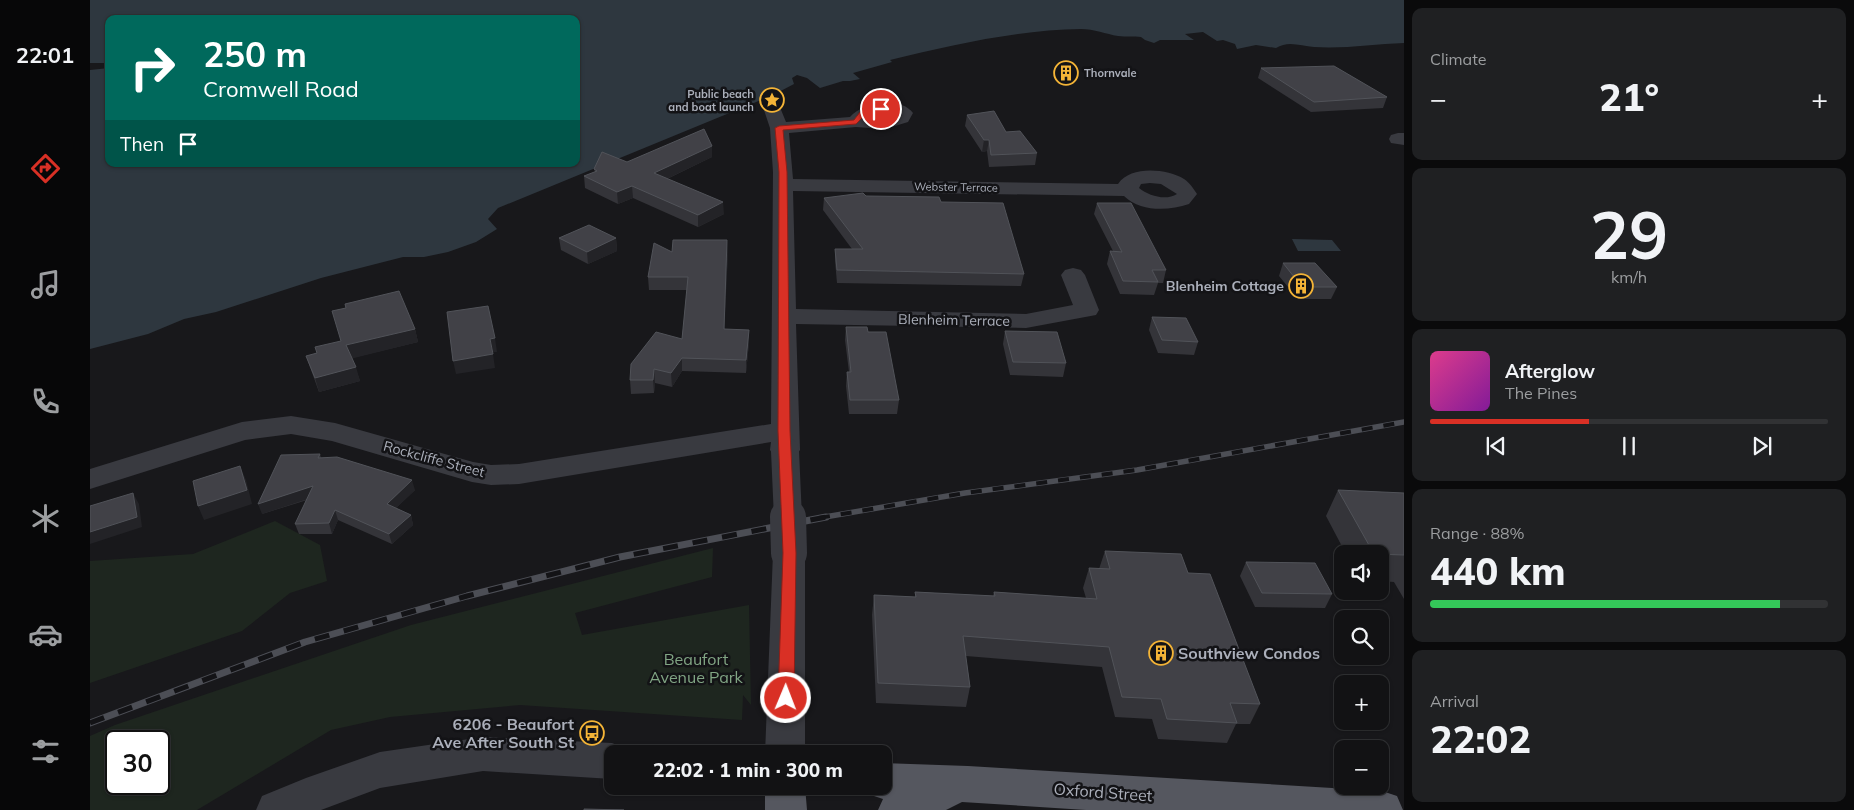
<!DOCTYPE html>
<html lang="en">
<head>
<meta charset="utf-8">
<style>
  :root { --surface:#121214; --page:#1f2022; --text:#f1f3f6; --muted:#9c9ea0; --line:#313234; --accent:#d93025 }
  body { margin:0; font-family:Mulish,sans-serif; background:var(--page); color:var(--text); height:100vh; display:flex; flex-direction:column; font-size:19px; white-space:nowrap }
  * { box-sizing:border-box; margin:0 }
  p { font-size:16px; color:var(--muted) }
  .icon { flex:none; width:28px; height:28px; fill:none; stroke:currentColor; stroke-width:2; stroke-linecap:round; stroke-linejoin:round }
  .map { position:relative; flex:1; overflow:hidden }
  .side { display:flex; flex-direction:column; gap:8px; padding:8px; background:#0a0a0b; width:450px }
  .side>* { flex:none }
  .top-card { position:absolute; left:15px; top:15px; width:475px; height:152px; border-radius:10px; box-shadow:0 1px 4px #0004,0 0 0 1px var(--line); background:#00695c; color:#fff; overflow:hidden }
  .tools { position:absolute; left:1244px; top:545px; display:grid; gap:10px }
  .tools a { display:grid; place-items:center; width:55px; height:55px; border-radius:10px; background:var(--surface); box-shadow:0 1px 4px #0004,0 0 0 1px var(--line); font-size:25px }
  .speed { position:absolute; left:15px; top:730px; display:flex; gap:10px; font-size:25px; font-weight:700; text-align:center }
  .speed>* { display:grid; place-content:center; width:65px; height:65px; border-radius:50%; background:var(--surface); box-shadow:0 1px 4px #0004,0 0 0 1px var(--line); line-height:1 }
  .speed .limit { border:2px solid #111; border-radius:8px; background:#fff; color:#111 }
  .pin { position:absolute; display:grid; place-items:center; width:42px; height:42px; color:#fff; margin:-21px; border:2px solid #fff; border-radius:50%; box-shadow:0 1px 5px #0007 }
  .me { position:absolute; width:55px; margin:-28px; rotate:1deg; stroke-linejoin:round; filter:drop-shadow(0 0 4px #0008) }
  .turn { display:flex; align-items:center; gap:18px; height:105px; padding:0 15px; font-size:22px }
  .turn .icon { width:65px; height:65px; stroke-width:2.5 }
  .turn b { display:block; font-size:35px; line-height:42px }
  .then { display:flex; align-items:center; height:48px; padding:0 15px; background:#0003; gap:10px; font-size:19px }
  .big { font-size:38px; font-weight:800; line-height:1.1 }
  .side .tile { flex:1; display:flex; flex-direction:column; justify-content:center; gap:8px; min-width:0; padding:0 18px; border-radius:10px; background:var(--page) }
  .side .dial { align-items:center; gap:0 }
  .dial b { font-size:65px; line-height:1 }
  .song { display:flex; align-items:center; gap:15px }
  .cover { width:60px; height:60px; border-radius:8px; background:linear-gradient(135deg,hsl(330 70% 55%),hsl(290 70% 35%)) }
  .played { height:5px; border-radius:2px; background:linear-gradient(90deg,var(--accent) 40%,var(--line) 40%) }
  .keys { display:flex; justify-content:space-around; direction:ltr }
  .heat { display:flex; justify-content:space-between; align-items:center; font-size:28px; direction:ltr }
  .charge { height:8px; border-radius:4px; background:linear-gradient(90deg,#34c759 88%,var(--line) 0) }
  .trip { position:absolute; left:514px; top:745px; width:288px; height:50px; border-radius:10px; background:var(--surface); box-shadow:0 1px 4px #0004,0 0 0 1px var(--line); font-weight:800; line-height:50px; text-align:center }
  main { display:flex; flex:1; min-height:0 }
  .tabs { display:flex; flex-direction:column; width:90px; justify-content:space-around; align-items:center; background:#070708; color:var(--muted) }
  .tabs .icon { width:35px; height:35px }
  .tabs .active { color:var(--accent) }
  .tabs b { font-size:22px; color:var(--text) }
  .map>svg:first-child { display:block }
  .green { fill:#1e261f; fill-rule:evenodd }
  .water { fill:#2e373f }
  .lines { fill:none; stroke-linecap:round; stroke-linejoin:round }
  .minor { fill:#393a40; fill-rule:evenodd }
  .major { fill:#55575f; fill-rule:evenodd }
  .rail-far1-casing { stroke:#4c4e55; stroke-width:5.5 }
  .rail-casing { stroke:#4c4e55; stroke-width:7 }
  .rail-far1 { stroke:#131316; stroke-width:4; stroke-dasharray:11; stroke-linecap:butt }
  .rail { stroke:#131316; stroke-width:5; stroke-dasharray:15; stroke-linecap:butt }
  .minor-bridge-far1 { stroke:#393a40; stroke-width:28 }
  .minor-bridge { stroke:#393a40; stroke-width:36 }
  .wall { fill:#343439 }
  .shaded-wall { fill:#232327 }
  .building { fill:#414147; stroke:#515359 }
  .route { fill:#d93025; stroke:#8d1f18 }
  .labels { text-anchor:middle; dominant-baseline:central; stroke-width:5; stroke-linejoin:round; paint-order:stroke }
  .far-poi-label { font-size:11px; font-weight:bold; fill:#abafba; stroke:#131316; text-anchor:start }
  .far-street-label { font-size:11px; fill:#abafba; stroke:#131316 }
  .poi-label { font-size:14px; font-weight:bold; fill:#abafba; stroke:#131316; text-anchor:end }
  .street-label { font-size:14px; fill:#abafba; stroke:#131316 }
  .near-poi-label { font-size:16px; font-weight:bold; fill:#abafba; stroke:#131316; text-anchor:start }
  .near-park-label { font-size:16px; fill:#81a584; stroke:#131316 }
  .near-street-label { font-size:16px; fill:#abafba; stroke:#131316 }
</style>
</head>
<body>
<main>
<nav class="tabs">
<b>22:01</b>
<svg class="icon active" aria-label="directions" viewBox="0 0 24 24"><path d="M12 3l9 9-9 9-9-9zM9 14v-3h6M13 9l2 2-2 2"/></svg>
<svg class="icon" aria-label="music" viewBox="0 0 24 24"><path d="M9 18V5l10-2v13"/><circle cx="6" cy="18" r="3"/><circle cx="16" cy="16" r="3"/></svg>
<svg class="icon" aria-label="phone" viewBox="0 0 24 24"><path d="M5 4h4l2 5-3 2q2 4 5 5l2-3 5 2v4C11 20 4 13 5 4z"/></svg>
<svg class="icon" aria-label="climate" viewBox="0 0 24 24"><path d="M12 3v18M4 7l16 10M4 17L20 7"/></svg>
<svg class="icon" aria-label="car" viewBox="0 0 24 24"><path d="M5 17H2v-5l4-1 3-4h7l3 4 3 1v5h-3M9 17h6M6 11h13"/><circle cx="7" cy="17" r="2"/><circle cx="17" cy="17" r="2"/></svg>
<svg class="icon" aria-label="filters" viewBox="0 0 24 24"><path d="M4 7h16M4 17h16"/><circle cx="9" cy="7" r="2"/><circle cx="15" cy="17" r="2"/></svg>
</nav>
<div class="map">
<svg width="1314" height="810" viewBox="0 0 1314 810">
  <rect width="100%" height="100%" fill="#18181b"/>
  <!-- green -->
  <path class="green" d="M 185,521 L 230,545 L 237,581 L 200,593 L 152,631 L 0,683 L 0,561 L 103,554 Z
    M 623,548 L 622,577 L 485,613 L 492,635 L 659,605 L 661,705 L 653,695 L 652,720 L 430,705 L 300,717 L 241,730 L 107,810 L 0,810 L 0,736 L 25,725 L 321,625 ZM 26,741 L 69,741 L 69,784 L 26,784 Z"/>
  <!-- water -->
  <path class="water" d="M 0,0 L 1314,0 L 1314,43 C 1284,44 1254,49 1224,47 C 1211,46 1198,40 1186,48 L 1166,45 L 1147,49 L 1145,44 L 1133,40 L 1127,41 L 1113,32 L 1095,34 L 1104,40 L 1070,40 L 1064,43 L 1055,40 L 1051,37 C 1044,36 1036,37 1028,36 C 1016,34 1004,29 991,29 C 927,30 861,45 800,60 L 802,62 L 763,73 L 770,79 L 760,81 L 753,81 L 730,88 L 717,78 L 707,75 L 702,78 L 704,84 L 681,96 L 408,208 L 398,219 L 407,229 L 386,242 L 358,252 L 334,257 L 313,257 L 231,278 L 126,312 L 94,319 L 58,334 L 0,349 L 0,70 L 19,68 L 19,164 L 486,164 L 486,19 L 19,19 L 19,63 L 0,63 Z
    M 1202,239 L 1242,240 L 1251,251 L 1208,251 Z"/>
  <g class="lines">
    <!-- minor -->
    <path class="minor" d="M 681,99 L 687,100 L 696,122 L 760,117 C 772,102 811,96 823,113 L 818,122 L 795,129 L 766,127 L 699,133 L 703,179 L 1028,184 C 1041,165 1077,169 1094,179 C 1100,183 1103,188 1107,194 L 1099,204 C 1078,211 1051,212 1034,196 L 703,191 L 706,309 L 936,314 L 983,305 L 971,275 L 975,270 L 983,268 L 991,270 L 995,275 L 1009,310 L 1006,315 L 936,328 L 706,324 L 710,450 L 705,457 L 695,459 L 685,457 L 680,450 L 681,442 L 429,484 L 401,485 L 382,482 L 242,441 L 201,434 L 155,440 L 0,489 L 0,469 L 152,422 L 201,416 L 245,423 L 383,462 L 401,465 L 429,464 L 681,424 L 683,172 L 680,128 L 672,104 L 675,100 ZM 794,113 L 804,115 L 793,119 L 779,118 ZM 1060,183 L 1071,184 L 1087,194 C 1076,201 1059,196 1049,188 L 1051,184 Z
      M 1308,133 L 1314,133 L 1314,145 L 1301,143 L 1299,139 L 1301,135 Z
      M 699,541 L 711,545 L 715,553 L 715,754 L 675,754 L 683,553 L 687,545 Z
      M 393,737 L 522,743 L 536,749 L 538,754 L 522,754 L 522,779 L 393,771 L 290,788 L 231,810 L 166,810 L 172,796 L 216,778 L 290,752 Z"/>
    <!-- major -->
    <path class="major" d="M 792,763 L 878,766 L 1292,791 L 1307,796 L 1313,810 L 996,810 L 872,802 L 856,810 L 788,810 L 793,799 L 778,794 L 774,786 L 792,786 Z
      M 675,786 L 715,786 L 717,810 L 675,810 Z"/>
    <!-- rail-far1 casing -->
    <g class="rail-far1-casing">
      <path id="rail-far1" d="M 729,518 L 875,493 L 1047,470 L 1314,422"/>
    </g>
    <!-- rail casing -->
    <g class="rail-casing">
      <path id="rail" d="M 0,723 L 215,642 L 377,596 L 530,557 L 736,517"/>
    </g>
    <!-- rail-far1 -->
    <use href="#rail-far1" class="rail-far1"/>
    <!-- rail -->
    <use href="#rail" class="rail"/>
    <!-- minor-bridge-far1 -->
    <path class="minor-bridge-far1" d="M 695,451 L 698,518"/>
    <!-- minor-bridge -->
    <path class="minor-bridge" d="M 698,517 L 699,553"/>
  </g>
  <!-- wall -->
  <path class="wall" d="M 1171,68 L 1297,97 L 1293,108 L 1221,112 L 1168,78 Z
    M 877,115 L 916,132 L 947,153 L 945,165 L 899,167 L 897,151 L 892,152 L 875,126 Z
    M 622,157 L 577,179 L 634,214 L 608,227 L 543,198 L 528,204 L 495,188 L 494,176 L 505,172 L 504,169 L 537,162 Z
    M 776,196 L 851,202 L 934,274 L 931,286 L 747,283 L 745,261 L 745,249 L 762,249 L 733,210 L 734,198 Z
    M 1007,203 L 1076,270 L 1073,283 L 1068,283 L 1064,295 L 1030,294 L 1017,264 L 1020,251 L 1023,251 L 1004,214 Z
    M 469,238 L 526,238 L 527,251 L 498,264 L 471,250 Z
    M 582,252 L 638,252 L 634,329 L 659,330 L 659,343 L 656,373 L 592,371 L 582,387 L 565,383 L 564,393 L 541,394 L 540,380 L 592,339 L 597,290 L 559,290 L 558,277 Z
    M 1193,263 L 1247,287 L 1241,299 L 1208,299 L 1189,276 Z
    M 1062,317 L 1108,342 L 1104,355 L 1068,353 L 1059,330 Z
    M 756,327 L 778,332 L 809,400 L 807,414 L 759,414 L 756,386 L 757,372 L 759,372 L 755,340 Z
    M 325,329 L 328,342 L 262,358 L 270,381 L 229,392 L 216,356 Z
    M 915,331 L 976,363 L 973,377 L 920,375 L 913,344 Z
    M 230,454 L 231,458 L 325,490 L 306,508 L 321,515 L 323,525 L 302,544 L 248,520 L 242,534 L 209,534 L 205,524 L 217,500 L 172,514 Z
    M 1248,490 L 1314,493 L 1314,599 L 1304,582 L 1290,581 L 1290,554 L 1256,554 L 1236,516 Z
    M 1015,551 L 1098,573 L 1170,704 L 1160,724 L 1146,724 L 1137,743 L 1068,739 L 1062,719 L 1025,717 L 1012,667 L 876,656 L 880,687 L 876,707 L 786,703 L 782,615 L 784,595 L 825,597 L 825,592 L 903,596 L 904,592 L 996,598 L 993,588 L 999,568 L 1009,569 Z
    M 1156,562 L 1242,594 L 1235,608 L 1165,607 L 1150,576 Z"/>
  <!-- shaded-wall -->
  <path class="shaded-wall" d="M 894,140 L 899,140 L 897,151 L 892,152 Z
    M 622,146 L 622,157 L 564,185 L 564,173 Z
    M 542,186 L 543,198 L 528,204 L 527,192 Z
    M 633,202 L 634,214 L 608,227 L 608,215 Z
    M 526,238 L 527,251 L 498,264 L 497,252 Z
    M 637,240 L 638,252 L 634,342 L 634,329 Z
    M 325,329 L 328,342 L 260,359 L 256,345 Z
    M 659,330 L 659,343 L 656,373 L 656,360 Z
    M 405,338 L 407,352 L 403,352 L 400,339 Z
    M 403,354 L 405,368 L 366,374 L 363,361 Z
    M 592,358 L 592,371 L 582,387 L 581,373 Z
    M 266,367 L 270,381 L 229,392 L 225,378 Z
    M 564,369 L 565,383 L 564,393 L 563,380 Z
    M 150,466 L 156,480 L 162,504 L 114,520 L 108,506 Z
    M 322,480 L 325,490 L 300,514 L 297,504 Z
    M 223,486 L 227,496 L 172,514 L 168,504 Z
    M 43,493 L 49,504 L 52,527 L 0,544 L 0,532 Z
    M 245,510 L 248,520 L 242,534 L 239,523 Z
    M 321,515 L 323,525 L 302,544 L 299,534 Z"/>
  <!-- building -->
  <path class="building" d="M 1244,66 L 1297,97 L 1224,102 L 1171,68 Z
    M 904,111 L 916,132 L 930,131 L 947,153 L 901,155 L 899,140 L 894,140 L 877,115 Z
    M 614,129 L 622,146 L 564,173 L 633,202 L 608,215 L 542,186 L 527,192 L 494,176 L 507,171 L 504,169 L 512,152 L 537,162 Z
    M 773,193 L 776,196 L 849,197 L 851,202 L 913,203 L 934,274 L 747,270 L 745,249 L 773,249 L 734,198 Z
    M 1007,203 L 1041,203 L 1076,270 L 1062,270 L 1068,282 L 1033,281 L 1020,251 L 1032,252 Z
    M 499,225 L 526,238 L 497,252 L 469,238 Z
    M 583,240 L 637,240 L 634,329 L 659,330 L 656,360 L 592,358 L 581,373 L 564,369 L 563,380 L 540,380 L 541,364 L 566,332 L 592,339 L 598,277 L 558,277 L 564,243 L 582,252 Z
    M 1193,263 L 1225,263 L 1247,287 L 1212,287 Z
    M 309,291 L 325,329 L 256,345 L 266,367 L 225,378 L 216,356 L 227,353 L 225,347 L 251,341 L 242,311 L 256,308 L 255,304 Z
    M 398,306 L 405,338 L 400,339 L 403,354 L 363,361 L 357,312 Z
    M 1062,317 L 1096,318 L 1108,342 L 1072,340 Z
    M 756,327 L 777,327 L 778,332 L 796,332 L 809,400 L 760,400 L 757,372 L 761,372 Z
    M 915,331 L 967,332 L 976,363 L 923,362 Z
    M 230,454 L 228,458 L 247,457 L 322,480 L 297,504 L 321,515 L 299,534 L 245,510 L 239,523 L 205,524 L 223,486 L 168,504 L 191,455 Z
    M 150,466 L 157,490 L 108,506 L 103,481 Z
    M 1248,490 L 1314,493 L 1314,555 L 1284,554 Z
    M 43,493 L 47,517 L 0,532 L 0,506 Z
    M 1015,551 L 1091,554 L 1098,573 L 1120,574 L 1170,704 L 1140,703 L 1147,723 L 1077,719 L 1071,699 L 1032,697 L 1019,647 L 873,636 L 880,687 L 788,683 L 784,595 L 826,597 L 825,592 L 905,596 L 904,592 L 1007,599 L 999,568 L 1020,569 Z
    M 1156,562 L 1225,563 L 1242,594 L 1172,593 Z
    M 494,809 L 534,810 L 494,810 Z"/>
  <!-- route -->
  <path class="route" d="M 791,107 L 794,107 L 794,110 L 775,115 L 766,124 L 693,130 L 697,172 L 700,431 L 706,553 L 704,698 L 702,703 L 696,705 L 691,703 L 688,698 L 693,553 L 688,431 L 689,172 L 685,128 L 689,126 L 764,120 L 770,112 Z"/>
  <!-- icons -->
  <defs>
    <g id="building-ring" transform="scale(1.25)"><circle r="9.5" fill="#131316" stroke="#f4b437" stroke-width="1.5"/><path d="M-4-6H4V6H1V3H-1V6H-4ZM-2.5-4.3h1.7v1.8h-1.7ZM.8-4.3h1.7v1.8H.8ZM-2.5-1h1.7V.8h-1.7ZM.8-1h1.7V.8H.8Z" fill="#f4b437"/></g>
    <g id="sight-ring" transform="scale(1.25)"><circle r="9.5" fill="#131316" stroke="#f4b437" stroke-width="1.5"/><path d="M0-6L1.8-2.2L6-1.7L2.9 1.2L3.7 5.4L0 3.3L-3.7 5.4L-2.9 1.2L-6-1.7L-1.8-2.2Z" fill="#f4b437"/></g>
    <g id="bus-ring" transform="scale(1.25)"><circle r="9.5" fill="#131316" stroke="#f4b437" stroke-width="1.5"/><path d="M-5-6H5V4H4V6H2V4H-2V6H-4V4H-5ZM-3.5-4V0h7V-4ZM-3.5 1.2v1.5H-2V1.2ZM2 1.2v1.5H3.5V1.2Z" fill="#f4b437"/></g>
  </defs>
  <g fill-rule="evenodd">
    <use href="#building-ring" x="976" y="73"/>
    <use href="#sight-ring" x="682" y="100"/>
    <use href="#building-ring" x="1211" y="286"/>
    <use href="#building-ring" x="1071" y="653"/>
    <use href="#bus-ring" x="502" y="733"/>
  </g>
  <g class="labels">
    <!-- far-poi labels -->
    <g class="far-poi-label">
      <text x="994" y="73">Thornvale</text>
      <text x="664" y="94" text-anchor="end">Public beach<tspan x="664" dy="13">and boat launch</tspan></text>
    </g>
    <!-- far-street labels -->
    <g class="far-street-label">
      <text transform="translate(866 187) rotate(1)">Webster Terrace</text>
    </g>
    <!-- poi labels -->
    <g class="poi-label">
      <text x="1194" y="286">Blenheim Cottage</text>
    </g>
    <!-- street labels -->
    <g class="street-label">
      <text transform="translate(864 320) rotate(1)">Blenheim Terrace</text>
      <text transform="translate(344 459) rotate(15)">Rockcliffe Street</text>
    </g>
    <!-- near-poi labels -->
    <g class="near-poi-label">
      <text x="1088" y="653">Southview Condos</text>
      <text x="484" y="724" text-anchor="end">6206 - Beaufort<tspan x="484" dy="18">Ave After South St</tspan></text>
    </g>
    <!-- near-park labels -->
    <g class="near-park-label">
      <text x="606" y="659">Beaufort<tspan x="606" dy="18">Avenue Park</tspan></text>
    </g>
    <!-- near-street labels -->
    <g class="near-street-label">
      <text transform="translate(1013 792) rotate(4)">Oxford Street</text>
    </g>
  </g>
</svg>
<div class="tools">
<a><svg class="icon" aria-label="sound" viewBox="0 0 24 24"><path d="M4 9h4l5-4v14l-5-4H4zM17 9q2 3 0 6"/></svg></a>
<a><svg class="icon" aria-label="search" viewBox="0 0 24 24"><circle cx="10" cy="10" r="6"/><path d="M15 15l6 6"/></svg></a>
<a>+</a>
<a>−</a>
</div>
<div class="speed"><div class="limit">30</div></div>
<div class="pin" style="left:791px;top:109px;background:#d93025"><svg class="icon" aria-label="arrive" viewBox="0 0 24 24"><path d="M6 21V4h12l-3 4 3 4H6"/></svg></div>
<svg class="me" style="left:696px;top:698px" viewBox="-20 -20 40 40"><circle r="17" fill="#d93025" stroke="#fff" stroke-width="3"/><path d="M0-11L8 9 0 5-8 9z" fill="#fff"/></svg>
<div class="trip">22:02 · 1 min · 300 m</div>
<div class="top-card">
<div class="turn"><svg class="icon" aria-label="right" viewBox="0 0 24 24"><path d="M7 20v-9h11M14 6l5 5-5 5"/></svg><div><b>250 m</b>Cromwell Road</div></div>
<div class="then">Then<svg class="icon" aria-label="arrive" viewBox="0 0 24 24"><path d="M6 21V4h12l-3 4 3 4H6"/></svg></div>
</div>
</div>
<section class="side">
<div class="tile"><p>Climate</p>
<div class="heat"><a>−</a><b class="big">21°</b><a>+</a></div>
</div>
<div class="tile dial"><b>29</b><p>km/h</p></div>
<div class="tile">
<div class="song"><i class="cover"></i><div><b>Afterglow</b><p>The Pines</p></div></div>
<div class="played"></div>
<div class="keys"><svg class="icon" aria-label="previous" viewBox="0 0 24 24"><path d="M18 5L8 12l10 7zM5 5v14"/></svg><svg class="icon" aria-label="pause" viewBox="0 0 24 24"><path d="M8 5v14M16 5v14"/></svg><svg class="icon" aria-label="next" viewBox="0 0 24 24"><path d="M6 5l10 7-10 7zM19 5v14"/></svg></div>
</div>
<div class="tile"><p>Range · 88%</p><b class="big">440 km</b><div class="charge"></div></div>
<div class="tile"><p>Arrival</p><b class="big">22:02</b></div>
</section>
</main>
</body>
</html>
